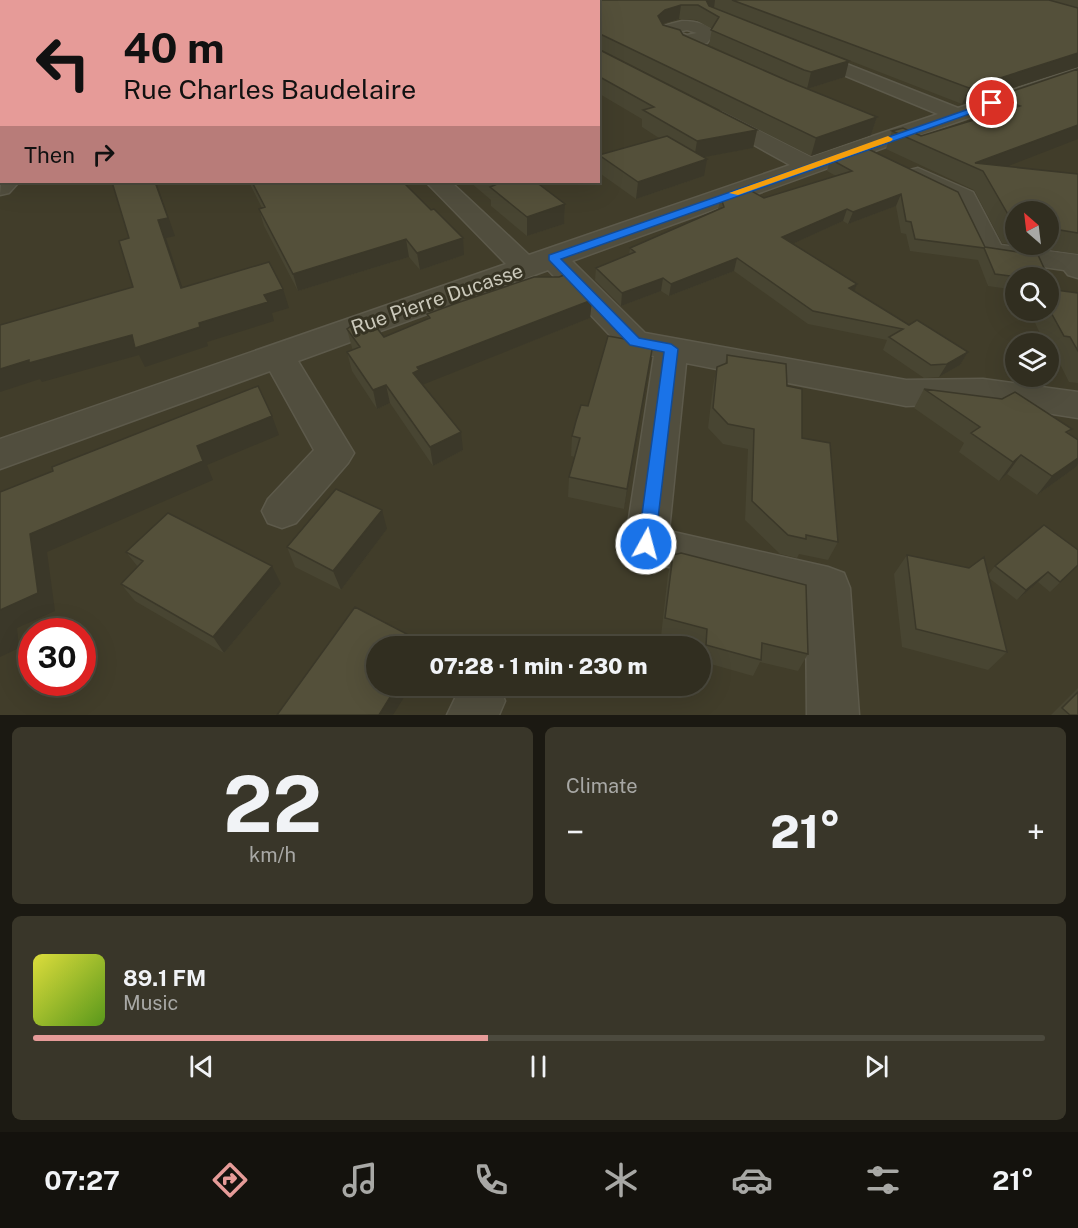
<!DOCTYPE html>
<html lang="en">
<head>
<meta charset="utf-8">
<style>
  :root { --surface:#312e20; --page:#393629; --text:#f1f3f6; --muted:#a8a8a5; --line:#4c4a3e; --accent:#e69b98 }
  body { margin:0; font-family:"Public Sans",sans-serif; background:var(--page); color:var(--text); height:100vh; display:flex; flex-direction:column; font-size:22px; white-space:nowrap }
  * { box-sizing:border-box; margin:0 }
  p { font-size:20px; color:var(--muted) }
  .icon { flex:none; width:33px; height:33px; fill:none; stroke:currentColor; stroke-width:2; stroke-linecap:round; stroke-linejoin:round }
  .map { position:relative; height:715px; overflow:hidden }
  .sheet { display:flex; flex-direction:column; gap:12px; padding:12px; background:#1b1912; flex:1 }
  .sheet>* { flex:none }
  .guide { position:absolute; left:0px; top:0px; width:600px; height:183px; box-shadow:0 6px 24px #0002,0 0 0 2px var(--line); background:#e69b98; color:#111; overflow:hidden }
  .needle { width:39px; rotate:332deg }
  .tools { position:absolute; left:1005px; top:201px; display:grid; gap:12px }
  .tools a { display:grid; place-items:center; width:54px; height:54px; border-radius:50%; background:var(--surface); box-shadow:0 6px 24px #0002,0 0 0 2px var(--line); font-size:30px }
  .speed { position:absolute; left:18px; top:618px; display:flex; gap:12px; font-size:30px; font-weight:700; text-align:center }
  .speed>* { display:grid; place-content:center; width:78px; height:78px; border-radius:50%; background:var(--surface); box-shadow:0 6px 24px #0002,0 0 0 2px var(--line); line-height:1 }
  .speed .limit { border:9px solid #d22; background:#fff; color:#111 }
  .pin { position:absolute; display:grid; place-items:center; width:51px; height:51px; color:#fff; margin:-26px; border:3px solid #fff; border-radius:50%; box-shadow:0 2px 6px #0007 }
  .me { position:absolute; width:66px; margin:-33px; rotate:7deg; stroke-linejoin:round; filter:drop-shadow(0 0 4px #0008) }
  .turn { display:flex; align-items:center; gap:21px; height:126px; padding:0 24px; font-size:27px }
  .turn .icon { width:78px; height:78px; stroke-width:2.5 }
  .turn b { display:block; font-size:42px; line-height:51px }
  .then { display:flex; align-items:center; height:57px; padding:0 24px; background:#0003; gap:12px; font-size:22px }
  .big { font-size:45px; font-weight:800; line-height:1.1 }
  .sheet .card { flex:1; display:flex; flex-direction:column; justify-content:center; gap:9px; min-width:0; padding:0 21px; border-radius:9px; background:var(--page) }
  .sheet .dial { align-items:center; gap:0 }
  .dial b { font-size:78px; line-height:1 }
  .song { display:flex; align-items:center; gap:18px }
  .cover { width:72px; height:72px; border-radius:9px; background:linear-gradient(135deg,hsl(60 70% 55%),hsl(90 70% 35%)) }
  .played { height:6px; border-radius:3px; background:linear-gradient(90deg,var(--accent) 45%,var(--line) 45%) }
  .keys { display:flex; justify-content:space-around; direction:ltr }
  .heat { display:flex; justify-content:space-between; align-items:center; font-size:33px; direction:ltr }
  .sheet .tiles { flex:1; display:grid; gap:12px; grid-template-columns:1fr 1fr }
  .card:last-child { grid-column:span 2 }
  .trip { position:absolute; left:366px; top:636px; width:345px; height:60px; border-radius:30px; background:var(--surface); box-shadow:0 6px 24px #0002,0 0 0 2px var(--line); font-weight:800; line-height:60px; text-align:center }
  .tab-bar { display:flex; height:96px; justify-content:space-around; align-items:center; background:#14120d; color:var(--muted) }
  .tab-bar .icon { width:42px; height:42px }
  .tab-bar .on { color:var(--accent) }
  .tab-bar b { font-size:27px; color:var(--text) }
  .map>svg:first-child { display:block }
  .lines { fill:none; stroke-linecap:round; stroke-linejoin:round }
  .minor-casing { stroke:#5d5a4b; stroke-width:3 }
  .minor { fill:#514e3e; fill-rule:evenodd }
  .wall { fill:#484532; fill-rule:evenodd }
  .shaded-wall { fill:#3b3829 }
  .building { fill:#54503a; stroke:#3b3829; stroke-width:1.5 }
  .route { fill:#1a73e8; stroke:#114b97; stroke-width:1.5 }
  .slow { fill:#f59e0b }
  .labels { text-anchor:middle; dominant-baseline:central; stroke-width:6; stroke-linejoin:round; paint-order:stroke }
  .street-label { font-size:20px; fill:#cbc9bb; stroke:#363323 }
</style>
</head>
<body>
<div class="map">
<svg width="1078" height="715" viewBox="0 0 1078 715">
  <rect width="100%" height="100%" fill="#413d2a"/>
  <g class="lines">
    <!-- minor casing -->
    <g class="minor-casing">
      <path id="minor" d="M 682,21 C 694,21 707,23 715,33 L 707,43 L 702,44 L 706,48 L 703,52 L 691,52 L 661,35 L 659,31 L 666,25 ZM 687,30 L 697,33 L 687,35 L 677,32 Z
        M 806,48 L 958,108 L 1078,68 L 1078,80 L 908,139 L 572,261 L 645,333 L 906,380 L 983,379 L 1078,392 L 1078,418 L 983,403 L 906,406 L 686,363 L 669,531 L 828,567 L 844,573 L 850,588 L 859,715 L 807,715 L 806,603 L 631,557 L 625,544 L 654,356 L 624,350 L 548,270 L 298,361 L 354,453 L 348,463 L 296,523 L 282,528 L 268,523 L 262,511 L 268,499 L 314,450 L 270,371 L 0,469 L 0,439 L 506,264 L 426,182 L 451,182 L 529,255 L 790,165 L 709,120 L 706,116 L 709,112 L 723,112 L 811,157 L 938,114 L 800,57 L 797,53 L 800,49 Z
        M 0,77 L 2,77 L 2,89 L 0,89 Z
        M 918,168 L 973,192 L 1001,245 L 1078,255 L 1078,278 L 1068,275 L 1064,270 L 981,258 L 954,202 L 910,180 L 906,175 L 910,170 Z
        M 2,176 L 2,182 L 19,182 L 9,193 L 0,195 Z
        M 461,686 L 499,686 L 505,701 L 499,715 L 447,715 Z"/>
    </g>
    <!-- minor -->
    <use href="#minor" class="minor"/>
  </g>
  <!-- wall -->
  <path class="wall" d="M 156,0 L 1078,0 L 1078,67 L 962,104 L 745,20 L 845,77 L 807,89 L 709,45 L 712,29 L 696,20 L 679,19 L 663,25 L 788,81 L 877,117 L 871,135 L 811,156 L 598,48 L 598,2 L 157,2 Z
    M 598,49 L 757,130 L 753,148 L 703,157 L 704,176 L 636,199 L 598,172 L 599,155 L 659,138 L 642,127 L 642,119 L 598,93 Z
    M 1078,69 L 1006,167 L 1078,174 L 1078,254 L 1002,243 L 974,190 L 886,149 L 892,131 L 921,136 L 990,115 L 988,114 L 995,97 ZM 1016,212 L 1048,212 L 1048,244 L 1016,244 Z
    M 864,147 L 958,192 L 985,247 L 1038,255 L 1050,281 L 1048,283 L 1048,278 L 1016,278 L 1016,290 L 988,286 L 978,260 L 910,251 L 906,234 L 901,233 L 896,206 L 848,224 L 843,221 L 792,244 L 857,284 L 854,291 L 909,325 L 917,320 L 968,352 L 960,365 L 939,377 L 924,378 L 883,350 L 887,340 L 808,324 L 734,271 L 669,296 L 661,291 L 621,306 L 595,280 L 596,268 L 629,255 L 630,248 L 718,209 L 721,198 L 748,189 L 764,198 L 836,176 L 827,171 L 830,159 Z
    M 249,182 L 403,182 L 464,255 L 420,270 L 409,257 L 298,291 L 264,226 L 259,209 L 262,208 Z
    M 470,182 L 536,182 L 565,204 L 564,224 L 527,236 L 491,206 L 491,200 Z
    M 1048,289 L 1078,293 L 1078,383 L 1069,382 L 1056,356 L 1051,356 L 1048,351 L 1048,344 L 1045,344 L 1029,310 L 1048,310 Z
    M 592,300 L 590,318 L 423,384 L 463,450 L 433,466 L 390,403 L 377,409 L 352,371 L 347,352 L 353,350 L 352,348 L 347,329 L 384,337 L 428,319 L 427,314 Z
    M 727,355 L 787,386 L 802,438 L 838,542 L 828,560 L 799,554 L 797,558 L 780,554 L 745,520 L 748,449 L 723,444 L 708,428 L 713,386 L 717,367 L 725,364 Z
    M 650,364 L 624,509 L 568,497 L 569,477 L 575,457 L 571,456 L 572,436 L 588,406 Z
    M 924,389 L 1072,429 L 1068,433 L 1078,440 L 1078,464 L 1076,467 L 1037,495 L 1007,474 L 999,481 L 959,452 L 964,443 L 914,408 Z
    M 387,529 L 341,590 L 295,567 L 287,547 Z
    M 126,552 L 281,584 L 224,653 L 135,601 L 121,584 L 138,567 Z
    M 673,555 L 808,654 L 798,671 L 760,662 L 753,676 L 700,661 L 701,646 L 661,636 L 668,574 Z
    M 907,555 L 988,575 L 995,566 L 1078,565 L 1050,592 L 1038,582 L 1017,600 L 989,578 L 1007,652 L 988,670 L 902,647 L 894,574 Z
    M 1078,688 L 1078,715 L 1051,715 Z"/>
  <!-- shaded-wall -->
  <path class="shaded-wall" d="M 705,0 L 715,0 L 714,8 L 708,11 Z
    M 681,5 L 679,19 L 663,24 L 657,31 L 658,16 L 665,10 Z
    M 1078,53 L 1078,67 L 962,104 L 969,88 Z
    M 849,61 L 845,77 L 807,89 L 811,72 Z
    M 877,117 L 871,135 L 811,156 L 816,138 Z
    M 1078,125 L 1078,139 L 985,175 L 983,171 L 975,163 Z
    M 757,130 L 753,148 L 694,159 L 697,141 Z
    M 2,133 L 2,153 L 0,154 L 0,134 Z
    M 707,159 L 704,176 L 636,199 L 638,182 Z
    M 155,182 L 156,182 L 175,236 L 166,238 L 189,307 L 181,288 L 158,220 Z
    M 901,194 L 896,206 L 848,224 L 853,212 Z
    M 565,204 L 564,224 L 527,236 L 527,217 Z
    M 847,209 L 843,221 L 779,250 L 782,237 Z
    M 463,238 L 464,255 L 420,270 L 417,253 Z
    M 406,239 L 409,257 L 298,291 L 293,274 Z
    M 737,258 L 734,271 L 669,296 L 671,284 Z
    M 663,278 L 661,291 L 621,306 L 622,293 Z
    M 857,284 L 852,297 L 849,288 Z
    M 283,289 L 289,308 L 272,313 L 274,321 L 207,342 L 208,346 L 145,367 L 139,355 L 42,382 L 40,379 L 0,392 L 0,369 L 29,360 L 132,335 L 199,323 L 264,295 Z
    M 592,300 L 590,318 L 422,385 L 413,373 L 417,367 Z
    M 653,344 L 650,364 L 624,509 L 627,489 Z
    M 968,352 L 960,365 L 939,377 L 947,364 Z
    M 386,385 L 390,403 L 377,409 L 373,390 Z
    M 272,416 L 279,435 L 207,465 L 213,480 L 47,552 L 55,611 L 17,628 L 19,648 L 0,657 L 0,610 L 30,534 L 197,446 Z
    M 461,432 L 463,450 L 433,466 L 430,447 Z
    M 1021,455 L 1007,474 L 999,481 L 1013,462 Z
    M 1078,458 L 1078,464 L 1076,467 L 1037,495 L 1052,476 Z
    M 382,510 L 387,529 L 341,590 L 333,571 Z
    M 272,566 L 281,584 L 224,653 L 213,637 Z
    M 1048,572 L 1038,582 L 1017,600 L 1026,590 Z
    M 397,686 L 411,686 L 393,715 L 379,715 Z"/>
  <!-- building -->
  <path class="building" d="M 0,0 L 120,0 L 119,2 L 2,2 L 2,40 L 0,40 Z
    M 195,0 L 706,0 L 709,6 L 849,61 L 811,72 L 804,70 L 711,30 L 719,17 L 698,5 L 681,5 L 665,10 L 658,16 L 663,25 L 680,30 L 683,35 L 788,81 L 877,117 L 816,138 L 598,33 L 598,2 L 200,2 Z
    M 732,0 L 1049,0 L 1078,8 L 1078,53 L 969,88 Z
    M 598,49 L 757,130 L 697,141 L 643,110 L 654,107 L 598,76 Z
    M 1078,69 L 1078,125 L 975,163 L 1078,174 L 1078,233 L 1048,228 L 1048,212 L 1016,212 L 1016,224 L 1013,223 L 983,171 L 892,131 L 903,128 L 921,136 L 1020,106 L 995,97 Z
    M 0,98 L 2,98 L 2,133 L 0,134 Z
    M 667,136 L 707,159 L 638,182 L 599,155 Z
    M 864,147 L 958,192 L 985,247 L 1038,255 L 1050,281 L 1048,280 L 1048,278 L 1025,278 L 995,274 L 984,248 L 915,239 L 911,222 L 906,221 L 901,194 L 853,212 L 847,209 L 782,237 L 857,284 L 849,288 L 909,325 L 917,320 L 968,352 L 947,364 L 931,365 L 889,337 L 903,329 L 813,311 L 737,258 L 671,284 L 663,278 L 622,293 L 596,268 L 635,252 L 630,248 L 724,207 L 721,198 L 748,189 L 764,198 L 852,171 L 830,159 Z
    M 112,182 L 155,182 L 168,218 L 158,220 L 181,288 L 269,262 L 283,289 L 264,295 L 268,302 L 199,323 L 200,327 L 135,348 L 132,335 L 29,363 L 29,360 L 0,369 L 0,325 L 133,287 L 119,241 L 129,238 Z
    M 252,182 L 403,182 L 431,210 L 434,209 L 463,238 L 417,253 L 406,239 L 293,274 L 259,209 L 265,207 Z
    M 491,182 L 536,182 L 565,204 L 527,217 L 490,187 L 495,185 Z
    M 567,274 L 592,300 L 417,367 L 419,370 L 413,373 L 461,432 L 430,447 L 386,385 L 373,390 L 347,352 L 360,347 L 347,329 L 357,322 L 369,318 L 384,337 L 430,318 L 427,314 L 457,303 L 534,277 L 559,277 Z
    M 1048,289 L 1078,293 L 1078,351 L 1070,337 L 1064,336 L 1048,307 Z
    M 608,336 L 653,344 L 627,489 L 569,477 L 580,438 L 572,436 L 576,421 L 581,405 L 588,406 Z
    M 727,355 L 786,364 L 787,386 L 802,389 L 802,438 L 830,443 L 838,542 L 806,535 L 806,539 L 788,535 L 752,501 L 754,429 L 728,424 L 713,408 L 717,367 L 727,363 Z
    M 258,386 L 272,416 L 197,446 L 203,461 L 30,534 L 38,593 L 0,610 L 0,492 L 53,471 L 52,467 Z
    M 924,389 L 1002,399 L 1015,392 L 1072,429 L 1066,432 L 1078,440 L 1078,458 L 1052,476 L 1021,455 L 1013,462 L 971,433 L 980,427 Z
    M 336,489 L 382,510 L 333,571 L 287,547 Z
    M 168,513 L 272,566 L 213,637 L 121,584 L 143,561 L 126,552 Z
    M 1044,525 L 1078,550 L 1078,565 L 1060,582 L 1048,572 L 1026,590 L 995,566 Z
    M 681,553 L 806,585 L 808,654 L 762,643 L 761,660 L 706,645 L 707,629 L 665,618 L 673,555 Z
    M 907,555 L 969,568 L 984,557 L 1007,652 L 916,629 Z
    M 355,607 L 424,643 L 422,646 L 376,646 L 376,686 L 397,686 L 379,715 L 277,715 Z
    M 1078,692 L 1078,715 L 1070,715 L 1062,708 Z"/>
  <!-- route -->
  <path class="route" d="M 992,101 L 995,105 L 561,259 L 639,338 L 671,344 L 678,349 L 655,544 L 653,550 L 646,552 L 640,550 L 638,544 L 664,352 L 630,345 L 549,260 L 549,255 Z"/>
  <!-- slow -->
  <path class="slow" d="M 888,136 L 893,139 L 891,141 L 738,195 L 729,193 Z"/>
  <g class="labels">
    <!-- street labels -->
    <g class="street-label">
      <text transform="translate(437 299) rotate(-19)">Rue Pierre Ducasse</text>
    </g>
  </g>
</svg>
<div class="tools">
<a><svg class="needle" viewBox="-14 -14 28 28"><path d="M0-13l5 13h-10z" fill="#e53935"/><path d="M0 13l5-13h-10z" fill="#a8a8a5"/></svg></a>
<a><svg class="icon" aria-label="search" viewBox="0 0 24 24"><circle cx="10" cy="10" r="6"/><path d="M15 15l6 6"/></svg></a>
<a><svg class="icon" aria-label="layers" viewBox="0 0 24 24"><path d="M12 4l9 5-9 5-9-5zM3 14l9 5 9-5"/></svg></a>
</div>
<div class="speed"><div class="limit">30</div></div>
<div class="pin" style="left:992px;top:103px;background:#d93025"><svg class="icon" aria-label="arrive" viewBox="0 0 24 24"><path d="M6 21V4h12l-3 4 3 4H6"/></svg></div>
<svg class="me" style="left:646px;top:544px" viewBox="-20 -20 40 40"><circle r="17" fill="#1a73e8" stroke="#fff" stroke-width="3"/><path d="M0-11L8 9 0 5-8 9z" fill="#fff"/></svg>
<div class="trip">07:28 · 1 min · 230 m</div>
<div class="guide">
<div class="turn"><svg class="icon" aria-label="left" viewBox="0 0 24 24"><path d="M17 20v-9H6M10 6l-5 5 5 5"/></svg><div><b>40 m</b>Rue Charles Baudelaire</div></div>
<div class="then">Then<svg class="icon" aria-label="right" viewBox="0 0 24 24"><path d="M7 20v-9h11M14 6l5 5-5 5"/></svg></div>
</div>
</div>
<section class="sheet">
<div class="tiles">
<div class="card dial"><b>22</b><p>km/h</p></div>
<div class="card"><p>Climate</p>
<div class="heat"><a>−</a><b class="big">21°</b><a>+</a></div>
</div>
<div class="card">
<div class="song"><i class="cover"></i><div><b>89.1 FM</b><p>Music</p></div></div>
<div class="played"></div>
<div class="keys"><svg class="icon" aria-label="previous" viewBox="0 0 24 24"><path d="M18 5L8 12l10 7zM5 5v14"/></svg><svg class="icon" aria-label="pause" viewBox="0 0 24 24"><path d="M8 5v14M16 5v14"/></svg><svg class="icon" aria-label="next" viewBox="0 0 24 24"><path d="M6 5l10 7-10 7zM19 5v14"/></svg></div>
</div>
</div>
</section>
<nav class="tab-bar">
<b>07:27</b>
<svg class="icon on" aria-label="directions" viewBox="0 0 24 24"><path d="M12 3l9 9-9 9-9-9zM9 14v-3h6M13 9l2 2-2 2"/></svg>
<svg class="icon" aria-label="music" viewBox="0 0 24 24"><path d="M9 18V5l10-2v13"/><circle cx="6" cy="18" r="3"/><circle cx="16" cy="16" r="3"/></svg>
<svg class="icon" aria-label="phone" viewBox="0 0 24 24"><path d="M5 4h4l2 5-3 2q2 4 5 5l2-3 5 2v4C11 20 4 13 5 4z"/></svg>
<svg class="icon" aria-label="climate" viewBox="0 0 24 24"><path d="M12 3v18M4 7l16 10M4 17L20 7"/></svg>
<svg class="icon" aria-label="car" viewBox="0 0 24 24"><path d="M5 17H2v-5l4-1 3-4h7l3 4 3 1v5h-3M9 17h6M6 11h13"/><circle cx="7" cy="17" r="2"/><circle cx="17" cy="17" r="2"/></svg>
<svg class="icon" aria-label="filters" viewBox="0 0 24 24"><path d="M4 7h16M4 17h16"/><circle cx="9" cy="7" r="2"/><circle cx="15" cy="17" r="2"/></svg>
<b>21°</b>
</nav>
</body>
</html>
